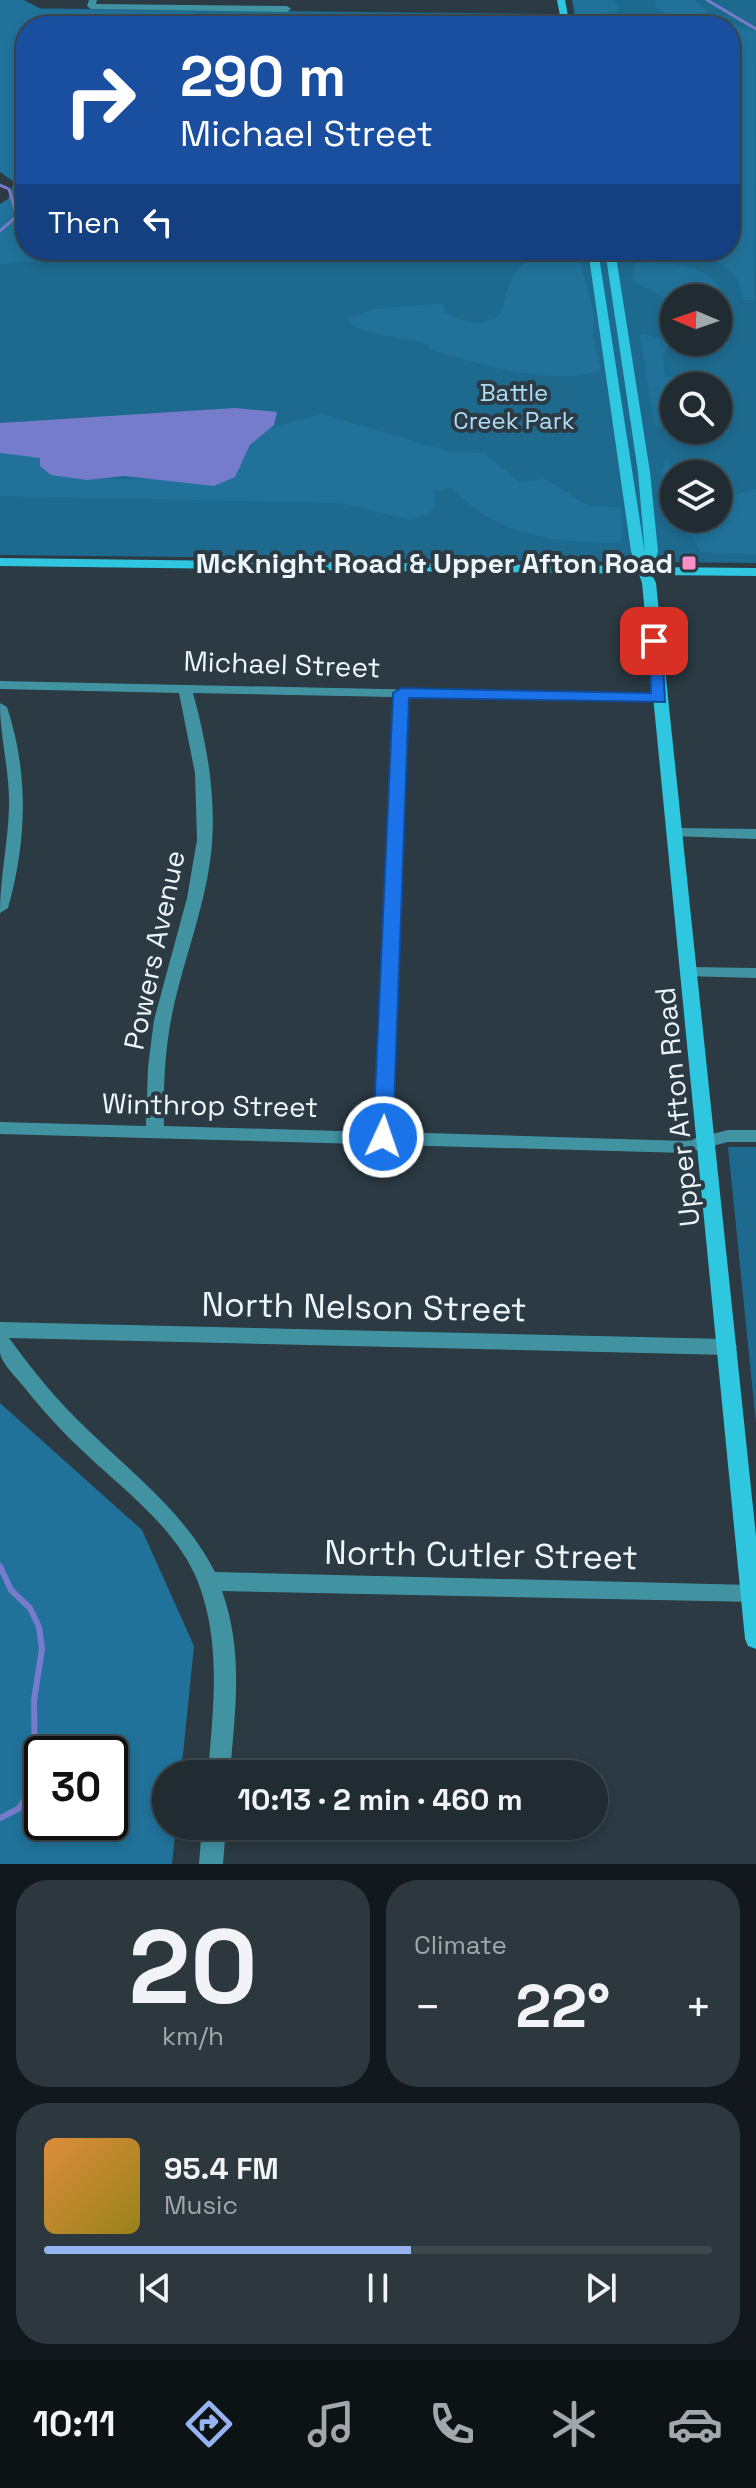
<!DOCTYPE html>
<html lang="en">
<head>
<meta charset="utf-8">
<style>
  :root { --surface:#202c32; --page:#2d383e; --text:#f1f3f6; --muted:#a2a7ac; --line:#3d484d; --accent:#95b2f1 }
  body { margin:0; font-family:"Space Grotesk",sans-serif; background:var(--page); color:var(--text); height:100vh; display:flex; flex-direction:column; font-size:30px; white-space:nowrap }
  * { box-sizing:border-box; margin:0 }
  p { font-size:26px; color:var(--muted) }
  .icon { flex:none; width:44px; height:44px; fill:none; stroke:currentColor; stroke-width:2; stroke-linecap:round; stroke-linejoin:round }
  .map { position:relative; height:1864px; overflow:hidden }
  .side { display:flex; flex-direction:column; gap:16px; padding:16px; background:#12181c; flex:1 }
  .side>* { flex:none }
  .top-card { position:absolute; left:16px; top:16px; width:724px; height:244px; border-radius:32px; box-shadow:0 4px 12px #0003,0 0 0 2px var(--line); background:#1a4fa0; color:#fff; overflow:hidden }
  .needle { width:52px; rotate:272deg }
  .tools { position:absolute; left:660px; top:284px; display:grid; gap:16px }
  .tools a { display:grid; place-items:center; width:72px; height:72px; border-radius:50%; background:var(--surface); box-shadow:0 4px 12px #0003,0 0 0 2px var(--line); font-size:40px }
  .speed { position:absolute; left:24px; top:1736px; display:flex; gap:16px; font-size:40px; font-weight:700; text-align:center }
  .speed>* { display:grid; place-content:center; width:104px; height:104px; border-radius:50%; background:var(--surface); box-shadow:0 4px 12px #0003,0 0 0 2px var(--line); line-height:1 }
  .speed .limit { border:4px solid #111; border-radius:12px; background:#fff; color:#111 }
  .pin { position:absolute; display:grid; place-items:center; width:68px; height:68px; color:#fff; margin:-34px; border-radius:16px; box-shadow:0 4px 12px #0006 }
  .me { position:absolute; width:88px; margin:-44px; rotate:3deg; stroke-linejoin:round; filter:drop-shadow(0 0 6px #0008) }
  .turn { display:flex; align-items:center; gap:28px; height:168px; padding:0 32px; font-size:36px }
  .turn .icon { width:104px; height:104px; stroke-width:2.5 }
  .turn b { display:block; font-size:56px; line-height:68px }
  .then { display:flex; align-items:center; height:76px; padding:0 32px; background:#0003; gap:16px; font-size:30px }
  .big { font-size:60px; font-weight:600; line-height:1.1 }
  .side .widget { flex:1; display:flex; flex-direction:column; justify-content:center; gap:12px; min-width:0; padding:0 28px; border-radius:32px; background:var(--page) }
  .side .dial { align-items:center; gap:0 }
  .dial b { font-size:104px; line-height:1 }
  .song { display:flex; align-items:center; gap:24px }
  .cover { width:96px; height:96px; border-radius:12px; background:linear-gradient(135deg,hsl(30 70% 55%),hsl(50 70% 35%)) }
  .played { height:8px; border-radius:4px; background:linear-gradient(90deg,var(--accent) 55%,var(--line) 55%) }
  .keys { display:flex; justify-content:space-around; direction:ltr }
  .heat { display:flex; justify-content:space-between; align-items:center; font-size:44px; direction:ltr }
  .side .tiles { flex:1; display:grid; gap:16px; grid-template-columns:1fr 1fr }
  .widget:last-child { grid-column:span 2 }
  .trip { position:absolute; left:152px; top:1760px; width:456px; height:80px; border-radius:40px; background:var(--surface); box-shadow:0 4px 12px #0003,0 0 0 2px var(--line); font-weight:600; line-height:80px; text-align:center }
  .tab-bar { display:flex; height:128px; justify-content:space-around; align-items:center; background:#0d1214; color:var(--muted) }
  .tab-bar .icon { width:56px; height:56px }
  .tab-bar .active { color:var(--accent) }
  .tab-bar b { font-size:36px; color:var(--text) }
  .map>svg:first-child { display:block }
  .green { fill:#1e6a8e; fill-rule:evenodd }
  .forest { fill:#21729a; fill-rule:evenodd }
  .water { fill:#767ccc }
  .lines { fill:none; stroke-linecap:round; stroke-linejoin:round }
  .stream-far1 { stroke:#767ccc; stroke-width:3 }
  .stream { stroke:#767ccc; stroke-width:6 }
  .street { fill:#4293a2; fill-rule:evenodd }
  .secondary { fill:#2fc6df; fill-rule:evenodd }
  .route { fill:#1a73e8; stroke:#114b97; stroke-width:2 }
  .poi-dot { fill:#f990ca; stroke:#2b3a43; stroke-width:3 }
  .labels { text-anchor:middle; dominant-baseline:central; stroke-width:8; stroke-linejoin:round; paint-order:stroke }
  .far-park-label { font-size:24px; fill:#aedcf7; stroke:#2b3a43 }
  .poi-label { font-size:28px; font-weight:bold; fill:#ecf5fa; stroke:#2b3a43; text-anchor:end }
  .street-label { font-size:28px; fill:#ecf5fa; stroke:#2b3a43 }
  .near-street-label { font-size:34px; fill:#ecf5fa; stroke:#2b3a43 }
</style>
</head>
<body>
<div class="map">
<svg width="756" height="1864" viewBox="0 0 756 1864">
  <rect width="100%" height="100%" fill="#2b3a43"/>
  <!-- green -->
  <path class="green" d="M 572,0 L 756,0 L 756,563 L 0,555 L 0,207 L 14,196 L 0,8 L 553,14 L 555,26 L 26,26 L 26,250 L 730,250 L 730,26 L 576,26 ZM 674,298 L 718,298 L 718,342 L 674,342 ZM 674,386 L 718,386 L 718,430 L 674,430 ZM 674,474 L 718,474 L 718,518 L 674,518 Z
    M 728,1147 L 756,1147 L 756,1424 Z"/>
  <!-- forest -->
  <path class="forest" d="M 0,0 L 24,0 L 41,9 L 192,12 L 205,17 L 203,26 L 26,26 L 26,250 L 86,250 C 60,271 31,257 0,265 L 0,204 L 8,199 L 14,182 L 0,172 Z
    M 573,0 L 613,0 L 619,7 L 616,12 L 577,17 Z
    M 655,0 L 694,0 L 710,13 L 669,15 L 656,8 Z
    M 591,23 L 730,23 L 756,32 L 754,300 L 743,300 C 742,266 711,259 682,250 L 730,250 L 730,124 L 733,115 L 730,113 L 730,26 L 583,26 Z
    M 529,260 L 580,261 L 594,314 L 593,337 L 601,370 C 550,388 481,363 431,350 L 427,344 C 405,337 367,336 350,323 L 349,319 C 357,317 361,313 368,311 C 376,308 433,304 442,304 L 446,313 C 468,322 481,330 501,313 C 508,290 507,275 529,260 Z
    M 634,263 C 665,263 717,261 723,300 L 718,305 L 718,298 L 674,298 L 674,308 L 661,295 L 632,281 Z
    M 643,334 L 669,341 L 663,358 L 665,377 L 674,377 L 686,386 L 674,386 L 674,397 L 666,399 L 665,414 L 672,422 L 664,428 L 656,427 L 654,422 L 640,336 Z
    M 322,414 L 451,452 L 484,453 L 519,482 L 545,479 L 587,505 L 621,508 L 622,543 C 576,543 526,540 486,516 C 473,509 463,497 451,488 L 434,491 L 436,504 L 429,514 L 411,520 L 340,503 L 0,496 L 0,453 L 40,458 L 40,466 C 65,486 195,477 235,477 C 260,421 269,430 322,414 Z
    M 666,462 L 691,473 L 711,474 L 674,474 L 674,518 L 718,518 L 718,483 L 728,497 L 756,489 L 756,554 L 700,552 L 693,536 L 669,526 L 661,472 Z
    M 0,1403 L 142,1530 L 194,1646 L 181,1774 L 166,1774 L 166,1826 L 176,1826 L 172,1864 L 0,1864 ZM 110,1754 L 110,1822 L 42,1822 L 42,1754 Z"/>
  <!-- water -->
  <path class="water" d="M 235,408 L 277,412 L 274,425 L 250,445 L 235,477 L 214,486 L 124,476 L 87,480 L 51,475 L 40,466 L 40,458 L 0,453 L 0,423 Z"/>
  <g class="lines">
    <!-- stream-far1 -->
    <path class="stream-far1" d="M 707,0 L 756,29
      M 0,185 L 9,189 L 17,216 L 0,231"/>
    <!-- stream -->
    <path class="stream" d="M 0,1566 L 11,1590 L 30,1608 L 39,1627 L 42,1649 L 34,1700 L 35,1772 L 27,1797 L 18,1809 L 0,1818"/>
    <!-- street -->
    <path class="street" d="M 89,0 L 97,0 L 96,4 L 287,6 L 291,9 L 287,12 L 91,9 L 87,6 Z
      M 0,681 L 664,695 L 666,698 L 659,702 L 408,697 L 392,1132 L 685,1141 L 728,1130 L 756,1130 L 756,1142 L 728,1142 L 685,1153 L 0,1134 L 0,1122 L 146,1126 L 148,1067 L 154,1020 L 187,898 L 197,840 L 195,773 L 179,693 L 0,689 ZM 193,693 L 394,697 L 374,1132 L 164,1126 C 163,1085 165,1045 174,1005 C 185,957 203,911 210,862 C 218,805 208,748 193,693 Z
      M 0,703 L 7,707 C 29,774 27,840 8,908 L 0,913 C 0,877 8,843 9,808 C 10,772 0,738 0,703 Z
      M 677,828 L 756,829 L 756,839 L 672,836 L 669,833 Z
      M 690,967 L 756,968 L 756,978 L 684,976 L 682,972 Z
      M 0,1322 L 727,1339 L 734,1342 L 737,1347 L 734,1352 L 727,1355 L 9,1338 C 33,1371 59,1403 89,1431 C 136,1477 184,1512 215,1572 L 752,1585 L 756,1586 L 756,1602 L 222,1591 C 244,1652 235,1711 230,1774 L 208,1774 C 213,1708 222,1645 198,1582 C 177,1529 126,1492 86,1454 C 64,1434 43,1411 24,1387 C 17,1378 2,1364 0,1353 C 0,1344 0,1332 0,1322 Z
      M 202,1826 L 226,1826 L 223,1864 L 199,1864 Z"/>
    <!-- secondary -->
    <path class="secondary" d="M 557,0 L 565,0 L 570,26 L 562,26 Z
      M 588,250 L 598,250 L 645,554 L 638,472 L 605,250 L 615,250 L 650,472 L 658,551 L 654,567 L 756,568 L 756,576 L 652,575 L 656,583 L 756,1536 L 756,1649 L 748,1646 L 745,1639 L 642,583 L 639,574 L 0,566 L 0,558 L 636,566 L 631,551 Z"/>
  </g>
  <!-- route -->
  <path class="route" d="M 649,638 L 662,641 L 665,702 L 409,698 L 393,1137 L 383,1145 L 376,1143 L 373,1137 L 393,693 L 401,688 L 651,693 Z"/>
  <!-- markers -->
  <rect class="poi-dot" x="681" y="555" width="16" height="16" rx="4"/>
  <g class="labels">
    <!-- far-park labels -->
    <g class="far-park-label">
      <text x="514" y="392">Battle<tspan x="514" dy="28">Creek Park</tspan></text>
    </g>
    <!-- poi labels -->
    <g class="poi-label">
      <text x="673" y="563">McKnight Road &amp; Upper Afton Road</text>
    </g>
    <!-- street labels -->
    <g class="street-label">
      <text transform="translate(282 664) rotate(2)">Michael Street</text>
      <text transform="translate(154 950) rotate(-78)">Powers Avenue</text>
      <text transform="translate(210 1105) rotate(1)">Winthrop Street</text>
      <text transform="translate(677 1107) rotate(-96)">Upper Afton Road</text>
    </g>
    <!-- near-street labels -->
    <g class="near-street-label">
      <text transform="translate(364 1307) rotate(1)">North Nelson Street</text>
      <text transform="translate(481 1555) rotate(1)">North Cutler Street</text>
    </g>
  </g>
</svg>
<div class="tools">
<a><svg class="needle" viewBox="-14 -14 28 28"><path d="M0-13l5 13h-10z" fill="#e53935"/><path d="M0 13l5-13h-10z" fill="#a2a7ac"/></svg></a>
<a><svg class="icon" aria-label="search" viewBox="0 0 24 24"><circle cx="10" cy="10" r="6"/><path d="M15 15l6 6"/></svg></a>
<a><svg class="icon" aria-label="layers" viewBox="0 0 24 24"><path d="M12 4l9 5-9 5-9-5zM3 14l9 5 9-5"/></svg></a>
</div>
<div class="speed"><div class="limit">30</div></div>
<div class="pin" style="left:654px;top:641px;background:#d93025"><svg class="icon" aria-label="arrive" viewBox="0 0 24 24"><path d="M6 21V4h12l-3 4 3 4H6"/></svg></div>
<svg class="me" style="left:383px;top:1137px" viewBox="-20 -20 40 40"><circle r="17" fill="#1a73e8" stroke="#fff" stroke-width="3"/><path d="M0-11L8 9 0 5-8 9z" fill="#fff"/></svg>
<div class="trip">10:13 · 2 min · 460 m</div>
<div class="top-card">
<div class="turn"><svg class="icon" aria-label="right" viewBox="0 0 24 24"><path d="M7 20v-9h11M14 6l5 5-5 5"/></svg><div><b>290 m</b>Michael Street</div></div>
<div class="then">Then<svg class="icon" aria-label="left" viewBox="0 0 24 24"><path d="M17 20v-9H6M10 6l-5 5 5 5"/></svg></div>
</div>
</div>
<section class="side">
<div class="tiles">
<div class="widget dial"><b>20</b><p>km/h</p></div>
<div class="widget"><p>Climate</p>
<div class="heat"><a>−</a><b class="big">22°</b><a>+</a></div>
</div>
<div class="widget">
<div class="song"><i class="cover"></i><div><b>95.4 FM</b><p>Music</p></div></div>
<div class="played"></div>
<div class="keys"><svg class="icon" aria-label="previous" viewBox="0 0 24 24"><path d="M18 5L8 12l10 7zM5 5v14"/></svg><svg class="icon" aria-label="pause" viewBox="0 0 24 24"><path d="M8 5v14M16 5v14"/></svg><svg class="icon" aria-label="next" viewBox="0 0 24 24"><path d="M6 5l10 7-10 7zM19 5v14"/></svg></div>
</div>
</div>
</section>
<nav class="tab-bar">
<b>10:11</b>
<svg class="icon active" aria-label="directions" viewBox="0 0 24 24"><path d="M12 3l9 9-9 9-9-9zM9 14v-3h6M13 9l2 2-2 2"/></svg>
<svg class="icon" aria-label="music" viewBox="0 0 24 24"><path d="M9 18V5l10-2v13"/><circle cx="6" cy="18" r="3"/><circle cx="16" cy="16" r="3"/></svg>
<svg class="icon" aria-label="phone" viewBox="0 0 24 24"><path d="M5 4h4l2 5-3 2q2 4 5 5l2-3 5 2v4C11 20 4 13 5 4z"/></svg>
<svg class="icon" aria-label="climate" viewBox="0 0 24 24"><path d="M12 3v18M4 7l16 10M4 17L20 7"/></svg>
<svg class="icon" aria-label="car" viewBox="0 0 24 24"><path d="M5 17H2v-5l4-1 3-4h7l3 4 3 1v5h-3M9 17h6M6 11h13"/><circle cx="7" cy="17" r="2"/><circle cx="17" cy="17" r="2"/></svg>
</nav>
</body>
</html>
